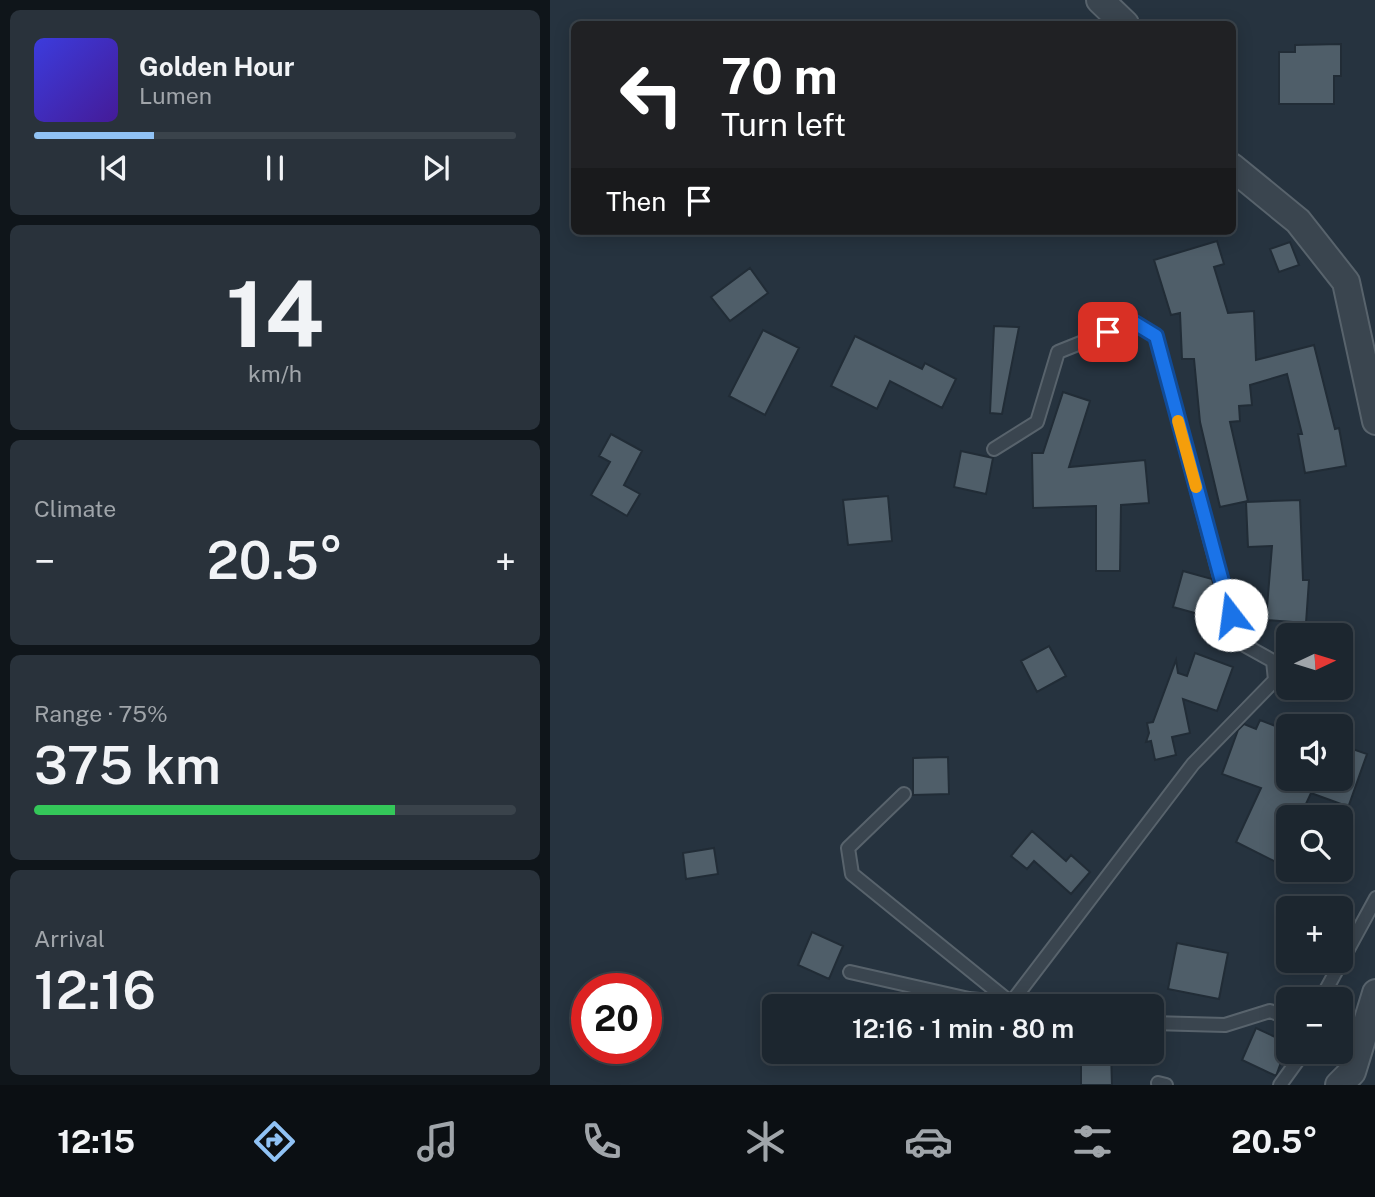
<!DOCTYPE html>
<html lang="en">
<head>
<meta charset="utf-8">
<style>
  :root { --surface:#1c262f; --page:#29323b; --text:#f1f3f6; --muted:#a0a5aa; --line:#3a434b; --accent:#90c2f5 }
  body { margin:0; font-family:"Public Sans",sans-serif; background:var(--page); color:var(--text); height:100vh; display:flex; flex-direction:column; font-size:26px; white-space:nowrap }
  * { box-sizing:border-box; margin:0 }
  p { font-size:23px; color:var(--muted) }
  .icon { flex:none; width:38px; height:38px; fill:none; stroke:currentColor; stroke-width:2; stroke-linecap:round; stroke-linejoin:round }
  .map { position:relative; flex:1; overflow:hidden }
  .side { display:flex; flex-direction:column; gap:10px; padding:10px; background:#0f151a; width:550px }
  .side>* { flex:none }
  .guide { position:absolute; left:21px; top:21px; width:665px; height:214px; border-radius:10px; box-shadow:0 4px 18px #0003,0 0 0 2px var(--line); background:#202124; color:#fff; overflow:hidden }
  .needle { width:46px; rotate:86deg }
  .buttons { position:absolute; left:726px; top:623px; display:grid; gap:14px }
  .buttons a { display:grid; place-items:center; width:77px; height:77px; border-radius:10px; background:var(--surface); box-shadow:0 4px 18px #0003,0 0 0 2px var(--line); font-size:35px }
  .speed { position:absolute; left:21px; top:973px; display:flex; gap:14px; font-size:35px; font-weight:700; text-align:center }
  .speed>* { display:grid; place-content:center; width:91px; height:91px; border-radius:50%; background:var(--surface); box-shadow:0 4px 18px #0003,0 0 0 2px var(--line); line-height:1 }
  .speed .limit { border:10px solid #d22; background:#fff; color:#111 }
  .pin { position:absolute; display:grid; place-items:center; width:60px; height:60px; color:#fff; margin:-30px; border-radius:14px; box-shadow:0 4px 10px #0006 }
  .me { position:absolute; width:77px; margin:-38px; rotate:345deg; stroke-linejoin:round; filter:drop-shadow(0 0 5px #0008) }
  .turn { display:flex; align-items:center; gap:24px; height:147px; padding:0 35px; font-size:32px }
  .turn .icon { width:91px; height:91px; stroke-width:2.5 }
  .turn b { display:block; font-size:49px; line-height:60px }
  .then { display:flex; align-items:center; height:66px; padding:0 35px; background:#0003; gap:14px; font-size:26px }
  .big { font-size:52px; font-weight:600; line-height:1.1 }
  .side .tile { flex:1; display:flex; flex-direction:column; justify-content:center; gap:10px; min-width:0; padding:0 24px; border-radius:10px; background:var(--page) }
  .side .dial { align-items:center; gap:0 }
  .dial b { font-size:91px; line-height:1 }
  .song { display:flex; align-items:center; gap:21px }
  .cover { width:84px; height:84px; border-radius:10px; background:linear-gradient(135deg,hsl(240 70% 55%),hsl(260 70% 35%)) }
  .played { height:7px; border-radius:4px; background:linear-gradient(90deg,var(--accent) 25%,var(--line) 25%) }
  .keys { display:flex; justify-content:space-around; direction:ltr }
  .heat { display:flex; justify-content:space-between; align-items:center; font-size:38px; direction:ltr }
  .charge { height:10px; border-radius:5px; background:linear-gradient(90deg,#34c759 75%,var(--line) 0) }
  .trip { position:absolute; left:212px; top:994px; width:402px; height:70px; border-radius:10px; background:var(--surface); box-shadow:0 4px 18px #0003,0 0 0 2px var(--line); font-weight:600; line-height:70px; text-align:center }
  .dock { display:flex; height:112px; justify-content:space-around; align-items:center; background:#0b0f13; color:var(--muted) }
  .dock .icon { width:49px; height:49px }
  .dock .active { color:var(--accent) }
  .dock b { font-size:32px; color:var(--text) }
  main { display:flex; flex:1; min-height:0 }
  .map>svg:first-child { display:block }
  .building { fill:#4f5e69; stroke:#212c36; stroke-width:2 }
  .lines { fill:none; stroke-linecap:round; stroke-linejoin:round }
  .service-casing { stroke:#58636c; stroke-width:16 }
  .minor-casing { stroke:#58636c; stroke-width:30 }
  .service { stroke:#3a454f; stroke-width:12 }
  .minor { stroke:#3a454f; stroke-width:26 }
  .route-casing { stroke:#114b97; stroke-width:18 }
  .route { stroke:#1a73e8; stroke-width:12 }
  .slow { stroke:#f59e0b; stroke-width:12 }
</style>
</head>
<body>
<main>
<section class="side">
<div class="tile">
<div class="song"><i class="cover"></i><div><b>Golden Hour</b><p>Lumen</p></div></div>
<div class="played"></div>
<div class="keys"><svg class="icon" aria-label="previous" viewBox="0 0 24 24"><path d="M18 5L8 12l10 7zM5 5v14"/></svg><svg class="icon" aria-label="pause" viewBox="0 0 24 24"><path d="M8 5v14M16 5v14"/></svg><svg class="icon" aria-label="next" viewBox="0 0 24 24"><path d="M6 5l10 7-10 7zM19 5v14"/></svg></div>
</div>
<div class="tile dial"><b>14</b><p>km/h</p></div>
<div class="tile"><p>Climate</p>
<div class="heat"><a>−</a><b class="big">20.5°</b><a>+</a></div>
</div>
<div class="tile"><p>Range · 75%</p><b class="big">375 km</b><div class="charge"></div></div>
<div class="tile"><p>Arrival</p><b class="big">12:16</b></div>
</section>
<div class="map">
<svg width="826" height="1085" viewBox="0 0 826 1085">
  <rect width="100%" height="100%" fill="#26333f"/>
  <!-- building -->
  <path class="building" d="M 791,44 L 791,76 L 784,76 L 784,104 L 729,104 L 729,52 L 745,52 L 745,45 Z
    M 667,241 L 674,264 L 664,267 L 678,313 L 704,311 L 706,360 L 764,345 L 785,429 L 789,428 L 796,466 L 755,473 L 748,434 L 752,434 L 737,374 L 700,385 L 702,405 L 689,406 L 690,421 L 680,422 L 698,501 L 670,507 L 650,422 L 644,359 L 632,359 L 630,313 L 621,315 L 604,260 Z
    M 740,242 L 749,265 L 729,272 L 720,249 Z
    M 200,268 L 218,293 L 180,321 L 161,297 Z
    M 444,326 L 469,327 L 452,414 L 440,413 Z
    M 213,330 L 249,348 L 215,415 L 179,396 Z
    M 305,336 L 372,369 L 375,363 L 406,379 L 392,408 L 340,381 L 327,409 L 281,386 Z
    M 513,392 L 540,401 L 519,467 L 595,460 L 599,503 L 571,505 L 570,571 L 546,571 L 546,506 L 483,508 L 482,453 L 493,453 Z
    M 61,434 L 92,451 L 74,485 L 90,494 L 77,516 L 41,495 L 60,462 L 49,456 Z
    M 411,451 L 443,458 L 436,494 L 404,487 Z
    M 338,496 L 342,541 L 298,545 L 293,500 Z
    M 750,500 L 753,580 L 759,580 L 756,623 L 716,620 L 722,546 L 698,547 L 696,502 Z
    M 633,571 L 662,579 L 666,595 L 659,617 L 623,607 Z
    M 499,646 L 516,676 L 487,692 L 471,661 Z
    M 645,653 L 683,667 L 667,711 L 633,699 L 640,733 L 622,737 L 626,755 L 605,760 L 601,741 L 596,742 L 599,733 L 597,723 L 603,722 L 626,660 L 628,673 L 637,676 Z
    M 710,720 L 738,731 L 738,779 L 791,779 L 791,745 L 817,754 L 794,819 L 791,818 L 791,804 L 761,793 L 750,817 L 738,817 L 738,841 L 728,863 L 686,842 L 711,788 L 672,774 L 688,730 L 694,724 L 706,729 Z
    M 398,757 L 399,794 L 363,795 L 363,758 Z
    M 482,831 L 516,861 L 521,855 L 540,872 L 521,894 L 484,861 L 477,869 L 461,856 Z
    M 164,848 L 168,874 L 136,879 L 133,853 Z
    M 262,932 L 293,946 L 279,979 L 248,965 Z
    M 627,943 L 678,953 L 669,999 L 618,989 Z
    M 706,1028 L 738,1043 L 726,1076 L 692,1060 Z
    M 561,1053 L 562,1085 L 531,1085 L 531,1054 Z"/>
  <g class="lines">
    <!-- service casing -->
    <g class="service-casing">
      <path id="service" d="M 444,449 L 487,422 L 508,352 L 583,322 L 606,336 L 687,641 L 723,661 L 725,680 L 643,764 L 461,1003 L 483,1006
        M 354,794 L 298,848 L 302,874 L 461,1003
        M 300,972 L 419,999 L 461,1003
        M 771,999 L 826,898
        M 602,1023 L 675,1025 L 720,1011 L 738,1018
        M 608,1083 L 616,1085
        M 730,1085 L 748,1060 L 750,1052"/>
    </g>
    <!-- minor casing -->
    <g class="minor-casing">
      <path id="minor" d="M 550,0 L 575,24
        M 682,167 L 748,221 L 796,282 L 826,421
        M 789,1085 L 802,1072 L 826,993"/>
    </g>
    <!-- service -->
    <use href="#service" class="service"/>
    <!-- minor -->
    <use href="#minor" class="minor"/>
  </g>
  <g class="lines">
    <!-- route casing -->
    <g class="route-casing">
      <path id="route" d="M 558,332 L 583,322 L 606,336 L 681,615"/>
    </g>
    <!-- route -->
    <use href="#route" class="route"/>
    <!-- slow -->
    <path class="slow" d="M 628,421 L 646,487"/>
  </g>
</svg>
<div class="buttons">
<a><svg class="needle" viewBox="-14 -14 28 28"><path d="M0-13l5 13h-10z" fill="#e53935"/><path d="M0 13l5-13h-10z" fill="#a0a5aa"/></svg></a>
<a><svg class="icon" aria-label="sound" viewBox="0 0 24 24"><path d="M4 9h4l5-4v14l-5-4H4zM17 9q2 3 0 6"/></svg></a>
<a><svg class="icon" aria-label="search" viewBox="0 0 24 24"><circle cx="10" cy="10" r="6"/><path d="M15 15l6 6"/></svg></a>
<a>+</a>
<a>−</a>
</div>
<div class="speed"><div class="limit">20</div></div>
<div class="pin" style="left:558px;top:332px;background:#d93025"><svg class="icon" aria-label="arrive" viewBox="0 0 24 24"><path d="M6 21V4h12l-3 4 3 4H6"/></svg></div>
<svg class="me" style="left:681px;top:615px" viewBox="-20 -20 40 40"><circle r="19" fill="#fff"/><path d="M0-13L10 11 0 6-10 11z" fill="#1a73e8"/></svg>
<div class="trip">12:16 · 1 min · 80 m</div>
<div class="guide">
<div class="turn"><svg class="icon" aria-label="left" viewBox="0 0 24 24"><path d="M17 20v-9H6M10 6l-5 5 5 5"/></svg><div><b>70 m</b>Turn left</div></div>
<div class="then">Then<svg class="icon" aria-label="arrive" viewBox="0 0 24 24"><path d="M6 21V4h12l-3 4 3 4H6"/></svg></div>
</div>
</div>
</main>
<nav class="dock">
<b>12:15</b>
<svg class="icon active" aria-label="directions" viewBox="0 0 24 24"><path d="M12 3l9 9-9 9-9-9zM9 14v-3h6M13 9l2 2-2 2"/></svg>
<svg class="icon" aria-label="music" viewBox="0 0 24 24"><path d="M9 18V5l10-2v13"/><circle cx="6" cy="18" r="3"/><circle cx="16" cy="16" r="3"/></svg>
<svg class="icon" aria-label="phone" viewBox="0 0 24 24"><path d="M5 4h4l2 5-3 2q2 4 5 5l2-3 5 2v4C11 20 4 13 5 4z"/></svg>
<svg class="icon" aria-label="climate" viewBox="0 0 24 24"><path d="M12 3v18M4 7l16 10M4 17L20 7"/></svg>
<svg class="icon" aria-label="car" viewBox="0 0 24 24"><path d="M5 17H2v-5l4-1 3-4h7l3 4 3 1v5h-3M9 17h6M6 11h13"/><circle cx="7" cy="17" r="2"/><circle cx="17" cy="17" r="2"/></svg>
<svg class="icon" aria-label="filters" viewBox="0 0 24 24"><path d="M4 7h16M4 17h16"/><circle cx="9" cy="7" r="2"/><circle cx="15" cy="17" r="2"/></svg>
<b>20.5°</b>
</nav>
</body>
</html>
